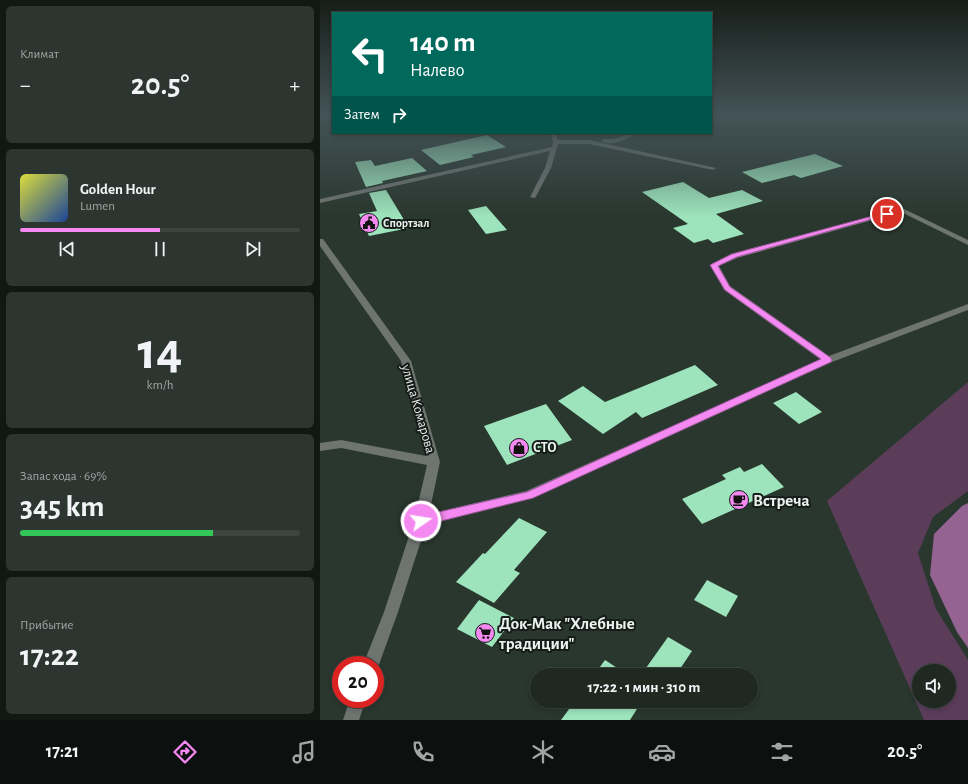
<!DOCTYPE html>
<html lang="ru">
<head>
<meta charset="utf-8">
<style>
  :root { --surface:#1f2922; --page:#2c352f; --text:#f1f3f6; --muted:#a1a6a5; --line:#3c4540; --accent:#f489f1 }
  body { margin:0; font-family:"Alegreya Sans",sans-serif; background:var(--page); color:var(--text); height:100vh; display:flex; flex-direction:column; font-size:15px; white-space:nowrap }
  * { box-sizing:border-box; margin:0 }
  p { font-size:13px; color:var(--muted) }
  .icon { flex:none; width:22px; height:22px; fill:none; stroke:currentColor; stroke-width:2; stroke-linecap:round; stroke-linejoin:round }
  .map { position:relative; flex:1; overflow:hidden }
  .panel { display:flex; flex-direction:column; gap:6px; padding:6px; background:#111713; width:320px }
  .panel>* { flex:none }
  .top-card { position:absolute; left:12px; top:12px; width:380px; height:122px; border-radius:0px; box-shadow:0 2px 6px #0003,0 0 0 1px var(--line); background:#00695c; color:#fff; overflow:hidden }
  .fabs { position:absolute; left:592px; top:664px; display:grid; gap:8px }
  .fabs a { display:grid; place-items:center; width:44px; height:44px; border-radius:50%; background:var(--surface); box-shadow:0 2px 6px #0003,0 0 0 1px var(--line); font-size:20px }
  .speed { position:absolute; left:12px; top:656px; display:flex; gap:8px; font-size:20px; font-weight:700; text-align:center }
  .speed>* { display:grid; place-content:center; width:52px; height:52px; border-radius:50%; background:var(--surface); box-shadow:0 2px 6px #0003,0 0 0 1px var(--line); line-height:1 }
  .speed .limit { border:6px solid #d22; background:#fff; color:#111 }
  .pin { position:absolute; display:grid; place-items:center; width:34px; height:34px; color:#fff; margin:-17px; border:2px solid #fff; border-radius:50%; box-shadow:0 1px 4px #0007 }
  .me { position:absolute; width:44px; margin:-22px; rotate:77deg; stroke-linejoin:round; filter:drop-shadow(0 0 3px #0008) }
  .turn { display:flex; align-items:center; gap:14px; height:84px; padding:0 12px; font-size:18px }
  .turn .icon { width:52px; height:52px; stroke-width:2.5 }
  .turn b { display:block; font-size:28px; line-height:34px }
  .then { display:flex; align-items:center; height:38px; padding:0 12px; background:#0003; gap:8px; font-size:15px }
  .big { font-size:30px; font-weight:700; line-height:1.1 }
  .panel .card { flex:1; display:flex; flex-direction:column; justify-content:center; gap:6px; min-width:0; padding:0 14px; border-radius:6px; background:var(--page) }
  .panel .dial { align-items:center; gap:0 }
  .dial b { font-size:52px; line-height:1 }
  .song { display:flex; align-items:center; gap:12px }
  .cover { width:48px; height:48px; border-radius:6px; background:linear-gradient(135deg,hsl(60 70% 55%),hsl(220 70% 35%)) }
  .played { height:4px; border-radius:2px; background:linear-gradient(90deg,var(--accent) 50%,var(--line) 50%) }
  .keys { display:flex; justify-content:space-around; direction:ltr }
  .heat { display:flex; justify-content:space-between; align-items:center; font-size:22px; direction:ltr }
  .charge { height:6px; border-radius:3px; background:linear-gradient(90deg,#34c759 69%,var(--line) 0) }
  .trip { position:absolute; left:210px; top:668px; width:228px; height:40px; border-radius:20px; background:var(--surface); box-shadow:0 2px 6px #0003,0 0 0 1px var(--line); font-weight:700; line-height:40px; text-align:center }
  .menu { display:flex; height:64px; justify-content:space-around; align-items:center; background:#0c100e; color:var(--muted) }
  .menu .icon { width:28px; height:28px }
  .menu .selected { color:var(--accent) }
  .menu b { font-size:18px; color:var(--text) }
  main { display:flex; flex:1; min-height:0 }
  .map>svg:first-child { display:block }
  .green { fill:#5b3d5a; fill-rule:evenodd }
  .water { fill:#946391 }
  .building { fill:#9de4bc }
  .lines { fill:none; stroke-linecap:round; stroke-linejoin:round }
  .minor { fill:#6e7470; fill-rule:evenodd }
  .route { fill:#f489f1; stroke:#9f599d }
  .labels { text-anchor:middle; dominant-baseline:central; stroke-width:4; stroke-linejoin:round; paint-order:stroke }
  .far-poi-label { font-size:12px; font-weight:bold; fill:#eaf2ed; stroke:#161c19; text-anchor:start }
  .street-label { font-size:14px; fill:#eaf2ed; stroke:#161c19 }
  .poi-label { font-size:14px; font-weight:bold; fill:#eaf2ed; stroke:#161c19; text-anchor:start }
  .near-poi-label { font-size:17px; font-weight:bold; fill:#eaf2ed; stroke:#161c19; text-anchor:start }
</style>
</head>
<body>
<main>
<section class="panel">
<div class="card"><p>Климат</p>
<div class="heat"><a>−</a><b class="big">20.5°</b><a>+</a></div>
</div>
<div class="card">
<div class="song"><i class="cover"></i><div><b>Golden Hour</b><p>Lumen</p></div></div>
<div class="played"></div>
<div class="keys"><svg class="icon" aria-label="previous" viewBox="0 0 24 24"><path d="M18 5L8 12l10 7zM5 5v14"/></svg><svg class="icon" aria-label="pause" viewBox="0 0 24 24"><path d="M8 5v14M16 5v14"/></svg><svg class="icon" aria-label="next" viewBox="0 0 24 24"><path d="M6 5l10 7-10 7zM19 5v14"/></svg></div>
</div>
<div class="card dial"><b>14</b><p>km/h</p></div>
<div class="card"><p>Запас хода · 69%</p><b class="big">345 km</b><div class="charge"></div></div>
<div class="card"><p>Прибытие</p><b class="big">17:22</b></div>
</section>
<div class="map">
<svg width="648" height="720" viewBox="0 0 648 720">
  <rect width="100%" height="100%" fill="#29372e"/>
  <!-- green -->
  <path class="green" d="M 648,382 L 648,491 L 613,517 L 598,553 L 616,609 L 648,660 L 648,720 L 604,720 L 507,501 ZM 599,671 L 629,671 L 629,701 L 599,701 Z"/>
  <!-- water -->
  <path class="water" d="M 648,503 L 648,648 L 637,632 L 610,575 L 614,534 L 642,506 Z"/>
  <!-- building -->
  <path class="building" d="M 167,135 L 186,147 L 151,155 L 154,157 L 120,165 L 101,150 Z
    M 495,154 L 523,166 L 481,178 L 474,175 L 442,183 L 422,172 Z
    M 92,158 L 107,171 L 62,181 L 63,183 L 46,187 L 35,162 L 51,160 L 55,166 Z
    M 363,182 L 389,198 L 422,190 L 443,201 L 396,214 L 424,234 L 393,243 L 388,239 L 374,243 L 353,228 L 368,224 L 322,192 Z
    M 66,190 L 89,228 L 49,236 L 39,214 L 57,211 L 49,193 Z
    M 166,206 L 187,230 L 166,234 L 148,210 Z
    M 375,365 L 398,385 L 322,418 L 316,412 L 283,434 L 238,401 L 263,386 L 285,402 Z
    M 476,392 L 502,412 L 479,424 L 453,403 Z
    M 226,404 L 252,440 L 187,465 L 164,426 Z
    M 442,464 L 464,487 L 382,524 L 362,499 L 406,479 L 402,475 L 420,467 L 424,472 Z
    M 199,518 L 227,532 L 194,570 L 200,573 L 174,603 L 136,582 L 163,553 L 165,554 Z
    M 387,580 L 418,596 L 406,617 L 374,600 Z
    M 159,600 L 194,618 L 172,647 L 137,629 Z
    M 348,637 L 372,651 L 356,675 L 321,675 Z
    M 285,660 L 308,675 L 274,675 Z
    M 255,701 L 322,701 L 310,720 L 241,720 Z"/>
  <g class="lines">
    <!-- minor -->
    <path class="minor" d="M 230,133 L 236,133 L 238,140 L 269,140 L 396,168 L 393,170 L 269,144 L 238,144 L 231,168 L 215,198 L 210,197 L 225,168 L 230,151 L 0,203 L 0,199 L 232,147 L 233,142 Z
      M 309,133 L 317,133 C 308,139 291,147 281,141 L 284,139 L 295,139 Z
      M 582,208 L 648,240 L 648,245 L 581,212 L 417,258 L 399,266 L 410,286 L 509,356 L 648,304 L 648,310 L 512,362 L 213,498 L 106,525 L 78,612 L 57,670 L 55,671 L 55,665 L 43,665 L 64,612 L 94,521 L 107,465 L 21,448 L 0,451 L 0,443 L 21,440 L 106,456 L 81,361 L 0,246 L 0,239 L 3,239 L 91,361 L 120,462 L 109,514 L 206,491 L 501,360 L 404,290 L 390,265 L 411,254 Z
      M 30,699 L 46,699 L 39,720 L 23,720 Z"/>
  </g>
  <!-- sky -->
  <linearGradient id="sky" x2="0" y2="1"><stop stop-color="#171e19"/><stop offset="0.53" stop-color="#435357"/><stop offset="1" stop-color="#435357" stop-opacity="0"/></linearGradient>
  <rect width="648" height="217" fill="url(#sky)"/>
  <!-- route -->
  <path class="route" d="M 564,213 L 570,214 L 417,257 L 398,266 L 410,287 L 511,358 L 512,360 L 511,362 L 213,498 L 101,526 L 96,524 L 95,521 L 96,518 L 101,516 L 207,492 L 501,359 L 405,290 L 390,265 L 412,254 Z"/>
  <!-- icons -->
  <defs>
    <g id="civic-disc" transform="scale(1)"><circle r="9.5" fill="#f489f1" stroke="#161c19"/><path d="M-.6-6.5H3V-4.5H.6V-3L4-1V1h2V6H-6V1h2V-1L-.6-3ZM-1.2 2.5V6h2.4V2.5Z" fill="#111"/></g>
    <g id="shop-disc" transform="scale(1)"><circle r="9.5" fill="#f489f1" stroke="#161c19"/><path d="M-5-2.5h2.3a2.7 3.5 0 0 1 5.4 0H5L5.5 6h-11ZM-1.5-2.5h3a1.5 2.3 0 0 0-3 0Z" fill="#111"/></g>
    <g id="cafe-disc" transform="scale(1)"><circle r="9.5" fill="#f489f1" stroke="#161c19"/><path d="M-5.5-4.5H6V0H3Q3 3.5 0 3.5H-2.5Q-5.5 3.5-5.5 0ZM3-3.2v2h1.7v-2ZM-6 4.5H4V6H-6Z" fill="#111"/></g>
    <g id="supermarket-disc" transform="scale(1)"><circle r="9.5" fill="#f489f1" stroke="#161c19"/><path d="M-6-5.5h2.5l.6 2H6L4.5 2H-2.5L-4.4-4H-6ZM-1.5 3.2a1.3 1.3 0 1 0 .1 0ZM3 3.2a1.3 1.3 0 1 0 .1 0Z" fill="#111"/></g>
  </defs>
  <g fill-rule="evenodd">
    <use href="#civic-disc" x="49" y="223"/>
    <use href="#shop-disc" x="199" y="448"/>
    <use href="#cafe-disc" x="419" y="500"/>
    <use href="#supermarket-disc" x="165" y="633"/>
  </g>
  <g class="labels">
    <!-- far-poi labels -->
    <g class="far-poi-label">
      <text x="63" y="223">Спортзал</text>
    </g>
    <!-- street labels -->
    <g class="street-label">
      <text transform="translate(98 409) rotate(74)">улица Комарова</text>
    </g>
    <!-- poi labels -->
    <g class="poi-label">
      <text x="213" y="448">СТО</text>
    </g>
    <!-- near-poi labels -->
    <g class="near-poi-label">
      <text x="433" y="500">Встреча</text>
      <text x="179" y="623">Док-Мак "Хлебные<tspan x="179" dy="20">традиции"</tspan></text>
    </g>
  </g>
</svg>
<div class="fabs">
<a><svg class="icon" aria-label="sound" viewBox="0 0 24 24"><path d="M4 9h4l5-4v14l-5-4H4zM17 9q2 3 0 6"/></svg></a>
</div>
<div class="speed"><div class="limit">20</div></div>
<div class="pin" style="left:567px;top:214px;background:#d93025"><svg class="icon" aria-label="arrive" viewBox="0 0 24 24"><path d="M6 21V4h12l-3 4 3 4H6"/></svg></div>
<svg class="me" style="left:101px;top:521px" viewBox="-20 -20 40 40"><circle r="17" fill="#f489f1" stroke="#fff" stroke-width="3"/><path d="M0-11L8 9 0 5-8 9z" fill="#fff"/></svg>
<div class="trip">17:22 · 1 мин · 310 m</div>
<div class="top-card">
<div class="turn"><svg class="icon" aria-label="left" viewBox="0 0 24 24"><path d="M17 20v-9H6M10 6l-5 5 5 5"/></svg><div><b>140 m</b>Налево</div></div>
<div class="then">Затем<svg class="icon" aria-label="right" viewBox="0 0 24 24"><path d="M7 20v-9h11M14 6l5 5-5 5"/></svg></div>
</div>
</div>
</main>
<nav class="menu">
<b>17:21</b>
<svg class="icon selected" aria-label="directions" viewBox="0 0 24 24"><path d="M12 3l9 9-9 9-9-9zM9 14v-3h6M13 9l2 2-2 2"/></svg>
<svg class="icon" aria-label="music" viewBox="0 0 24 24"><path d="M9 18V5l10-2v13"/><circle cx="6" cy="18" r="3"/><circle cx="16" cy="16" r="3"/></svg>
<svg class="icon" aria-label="phone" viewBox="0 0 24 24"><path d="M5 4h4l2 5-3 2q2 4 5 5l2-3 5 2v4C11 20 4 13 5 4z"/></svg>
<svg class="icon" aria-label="climate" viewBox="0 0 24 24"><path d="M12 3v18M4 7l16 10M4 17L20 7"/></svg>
<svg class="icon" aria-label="car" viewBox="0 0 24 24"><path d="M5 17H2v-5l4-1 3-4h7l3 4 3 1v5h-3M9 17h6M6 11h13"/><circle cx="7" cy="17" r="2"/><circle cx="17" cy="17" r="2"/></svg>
<svg class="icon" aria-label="filters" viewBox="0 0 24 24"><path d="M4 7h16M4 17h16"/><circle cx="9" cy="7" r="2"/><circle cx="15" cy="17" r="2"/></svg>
<b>20.5°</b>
</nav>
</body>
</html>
